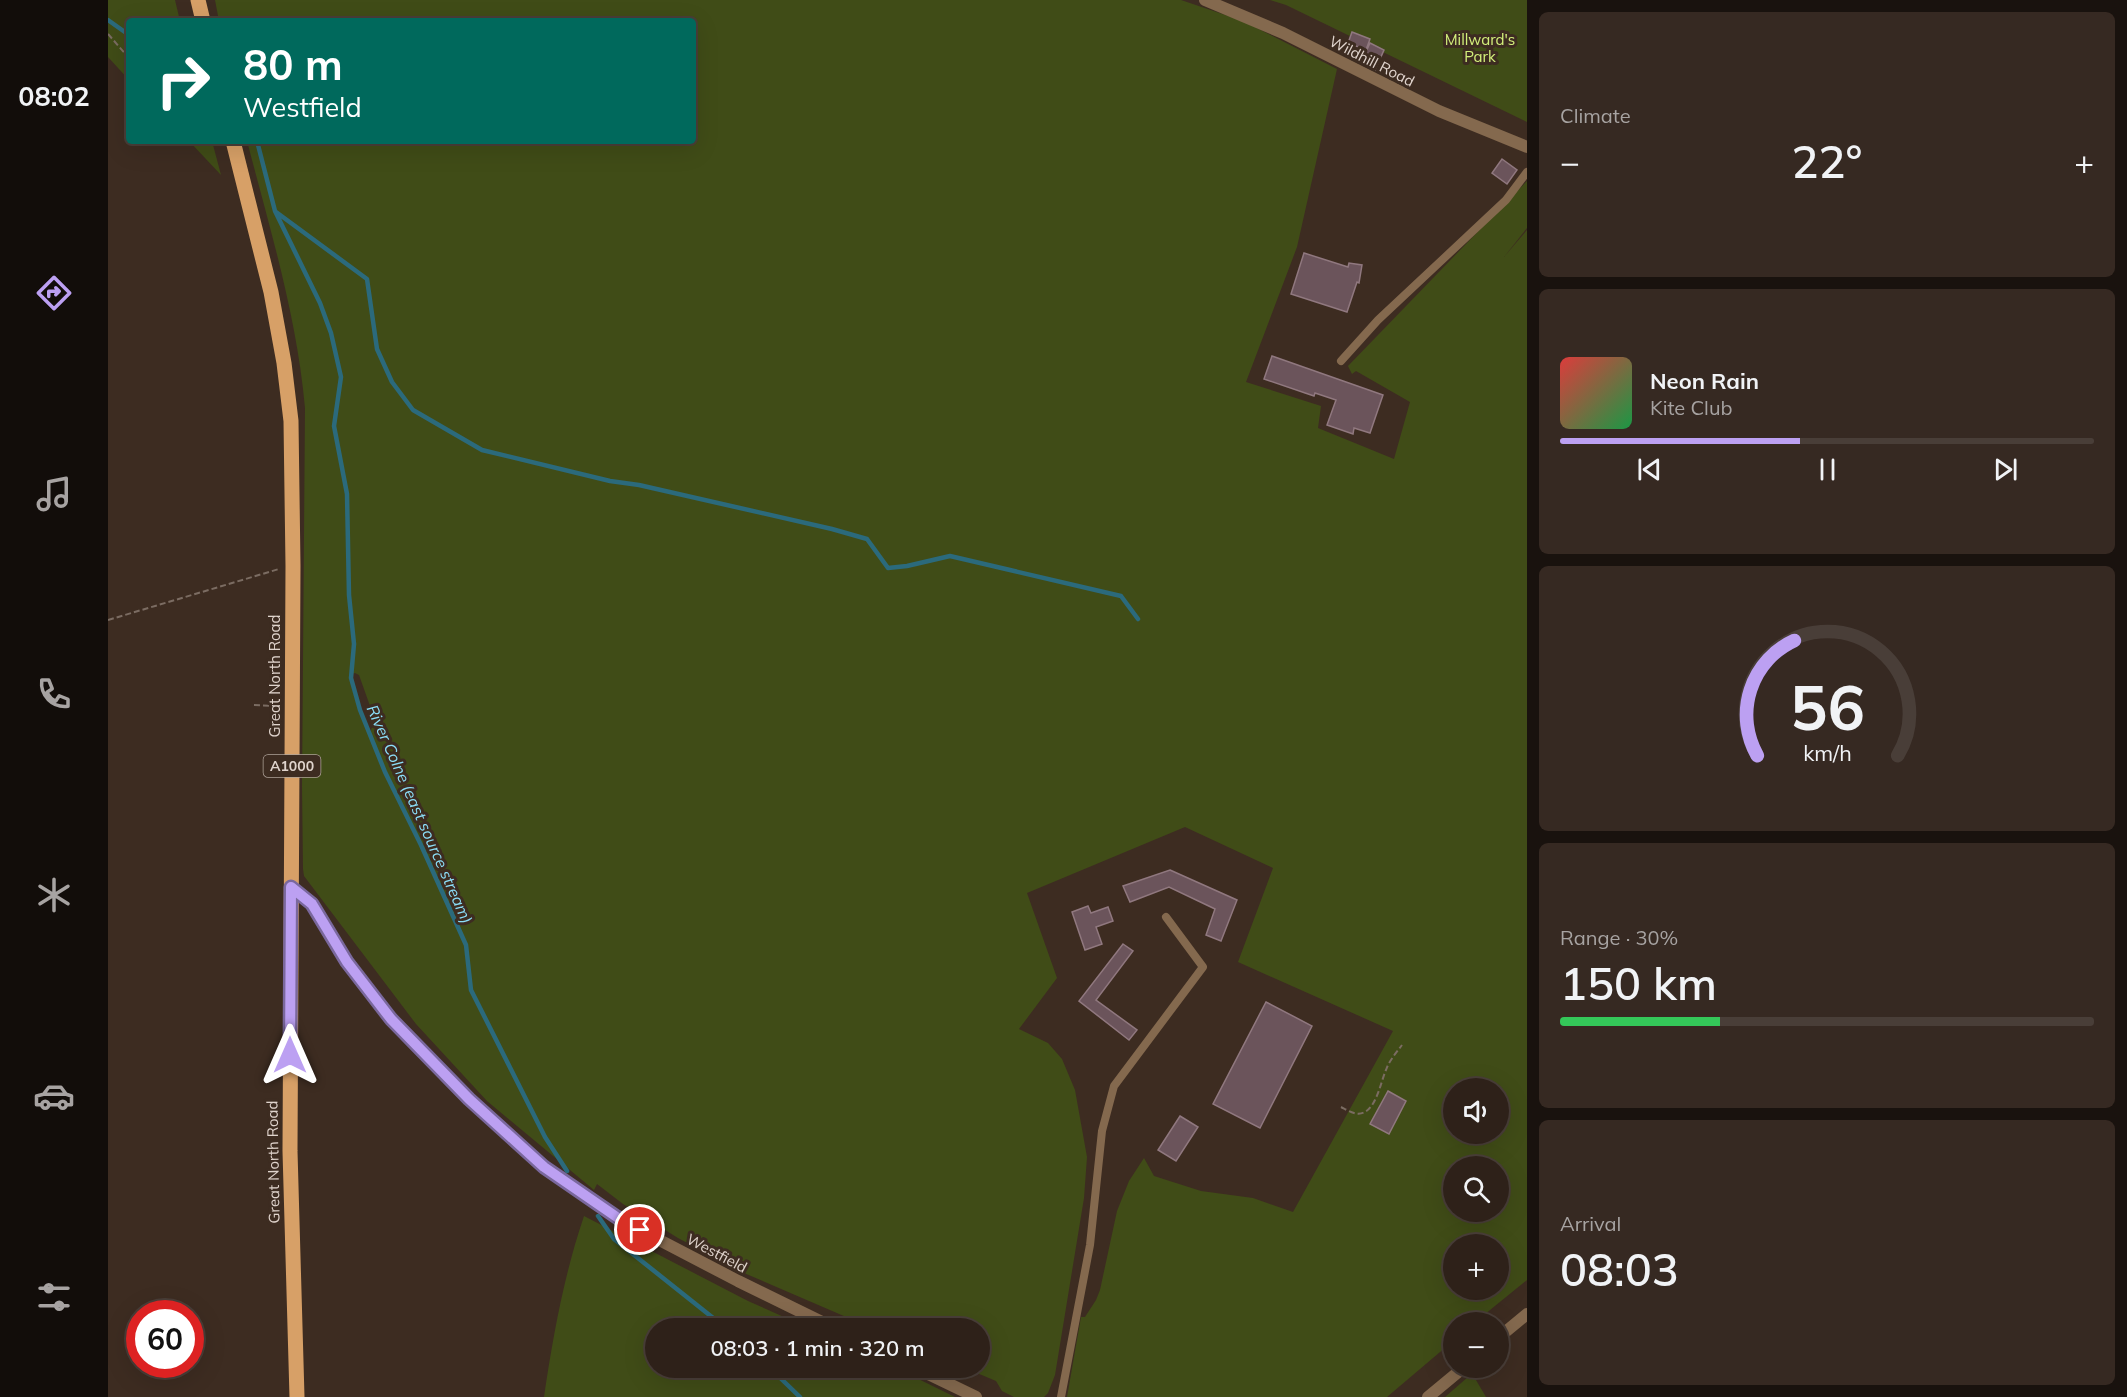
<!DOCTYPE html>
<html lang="en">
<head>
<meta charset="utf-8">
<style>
  :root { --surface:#2e2119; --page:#362922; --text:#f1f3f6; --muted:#a7a3a2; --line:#493e38; --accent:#bca0f2 }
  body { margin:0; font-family:Mulish,sans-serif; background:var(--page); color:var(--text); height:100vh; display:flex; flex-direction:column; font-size:22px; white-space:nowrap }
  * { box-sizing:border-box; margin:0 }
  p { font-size:20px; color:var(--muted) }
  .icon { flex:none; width:33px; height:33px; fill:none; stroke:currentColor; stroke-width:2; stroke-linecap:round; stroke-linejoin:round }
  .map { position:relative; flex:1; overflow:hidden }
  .side { display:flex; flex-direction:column; gap:12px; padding:12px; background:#19120e; width:600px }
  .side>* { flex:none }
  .banner { position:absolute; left:18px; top:18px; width:570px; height:126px; border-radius:6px; box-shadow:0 6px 24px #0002,0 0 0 2px var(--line); background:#00695c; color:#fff; overflow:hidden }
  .fabs { position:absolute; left:1335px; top:1078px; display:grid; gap:12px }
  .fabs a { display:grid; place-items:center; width:66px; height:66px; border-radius:50%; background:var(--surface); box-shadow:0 6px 24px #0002,0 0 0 2px var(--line); font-size:30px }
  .speed { position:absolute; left:18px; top:1300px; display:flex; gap:12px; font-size:30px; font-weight:700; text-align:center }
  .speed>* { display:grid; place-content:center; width:78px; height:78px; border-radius:50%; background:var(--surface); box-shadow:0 6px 24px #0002,0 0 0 2px var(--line); line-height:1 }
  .speed .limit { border:9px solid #d22; background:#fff; color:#111 }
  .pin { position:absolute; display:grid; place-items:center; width:51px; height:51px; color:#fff; margin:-26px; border:3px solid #fff; border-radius:50%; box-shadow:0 2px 6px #0007 }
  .me { position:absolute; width:66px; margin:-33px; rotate:0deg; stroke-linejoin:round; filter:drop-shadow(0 0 4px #0008) }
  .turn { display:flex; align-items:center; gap:21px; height:126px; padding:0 18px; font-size:27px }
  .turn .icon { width:78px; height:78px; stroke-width:2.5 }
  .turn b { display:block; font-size:42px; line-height:51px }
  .big { font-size:45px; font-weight:600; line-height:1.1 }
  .side .widget { flex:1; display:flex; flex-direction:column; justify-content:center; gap:9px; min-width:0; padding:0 21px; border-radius:9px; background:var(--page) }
  .side .dial { align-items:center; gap:0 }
  .dial svg { height:156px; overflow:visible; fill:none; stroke:var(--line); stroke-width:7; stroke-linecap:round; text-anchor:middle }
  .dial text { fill:var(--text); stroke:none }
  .song { display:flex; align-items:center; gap:18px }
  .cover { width:72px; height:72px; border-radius:9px; background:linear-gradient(135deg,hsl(0 70% 55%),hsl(140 70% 35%)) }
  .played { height:6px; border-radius:3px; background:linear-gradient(90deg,var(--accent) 45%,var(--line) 45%) }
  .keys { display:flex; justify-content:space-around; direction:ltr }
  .heat { display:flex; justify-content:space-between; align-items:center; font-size:33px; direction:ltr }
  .charge { height:9px; border-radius:4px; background:linear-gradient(90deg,#34c759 30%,var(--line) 0) }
  .trip { position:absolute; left:537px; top:1318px; width:345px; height:60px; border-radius:30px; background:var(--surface); box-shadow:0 6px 24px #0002,0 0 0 2px var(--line); font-weight:600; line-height:60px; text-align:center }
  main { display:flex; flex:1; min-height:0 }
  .tab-bar { display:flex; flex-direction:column; width:108px; justify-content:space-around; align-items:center; background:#120d0a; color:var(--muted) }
  .tab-bar .icon { width:42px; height:42px }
  .tab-bar .selected { color:var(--accent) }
  .tab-bar b { font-size:27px; color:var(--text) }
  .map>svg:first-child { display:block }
  .green { fill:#404c17; fill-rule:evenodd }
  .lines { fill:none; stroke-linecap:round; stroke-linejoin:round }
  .stream { stroke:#2b6a7c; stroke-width:4.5 }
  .building { fill:#6b545b; stroke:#90787f; stroke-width:1.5 }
  .path { stroke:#7b6c62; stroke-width:2; stroke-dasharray:6 3; stroke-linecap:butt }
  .service { stroke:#84694e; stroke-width:8 }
  .minor { stroke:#84694e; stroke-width:12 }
  .primary { stroke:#d7a067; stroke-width:15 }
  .route-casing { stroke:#7a689d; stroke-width:15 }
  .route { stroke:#bca0f2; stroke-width:10 }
  .labels { text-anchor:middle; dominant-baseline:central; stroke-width:6; stroke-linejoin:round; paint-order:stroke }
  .shield { fill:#3d2c21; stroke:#afa299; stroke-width:1.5 }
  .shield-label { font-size:14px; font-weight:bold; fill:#e0d4cd }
  .park-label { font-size:15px; fill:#d3ef7b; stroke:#3d2c21 }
  .street-label { font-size:15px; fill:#e0d4cd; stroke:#3d2c21 }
  .water-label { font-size:16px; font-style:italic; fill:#8bddf7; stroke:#3d2c21 }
</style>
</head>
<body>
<main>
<nav class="tab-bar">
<b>08:02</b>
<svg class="icon selected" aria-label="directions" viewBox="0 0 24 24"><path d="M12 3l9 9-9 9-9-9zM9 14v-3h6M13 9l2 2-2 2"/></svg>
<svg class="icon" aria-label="music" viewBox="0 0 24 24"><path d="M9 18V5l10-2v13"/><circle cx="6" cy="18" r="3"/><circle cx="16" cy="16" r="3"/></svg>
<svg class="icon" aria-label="phone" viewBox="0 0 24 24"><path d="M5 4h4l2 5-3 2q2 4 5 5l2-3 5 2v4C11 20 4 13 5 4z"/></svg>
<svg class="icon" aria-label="climate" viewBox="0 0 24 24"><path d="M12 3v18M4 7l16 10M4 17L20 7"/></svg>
<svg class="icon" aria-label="car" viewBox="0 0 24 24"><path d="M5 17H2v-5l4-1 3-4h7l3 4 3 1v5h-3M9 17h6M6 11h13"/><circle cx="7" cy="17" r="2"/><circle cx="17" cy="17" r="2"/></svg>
<svg class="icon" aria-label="filters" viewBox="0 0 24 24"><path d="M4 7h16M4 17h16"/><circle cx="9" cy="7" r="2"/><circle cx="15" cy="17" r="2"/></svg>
</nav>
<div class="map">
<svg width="1419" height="1397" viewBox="0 0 1419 1397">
  <rect width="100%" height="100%" fill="#3d2c21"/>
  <!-- green -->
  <path class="green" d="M 0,0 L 67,0 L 72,21 L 21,21 L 21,80 L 0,57 Z
    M 107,0 L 1073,0 L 1135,21 L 1229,69 L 1189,247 L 1138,382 L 1213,406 L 1210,428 L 1286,459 L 1302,402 L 1248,371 L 1244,374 L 1240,366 L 1419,181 L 1419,228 L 1396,257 L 1419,230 L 1419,1280 L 1366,1323 L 1346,1323 L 1345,1341 L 1279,1397 L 959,1397 L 973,1317 L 977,1317 L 988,1300 L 992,1290 L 1009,1211 L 1021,1181 L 1036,1158 L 1046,1176 L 1093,1191 L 1145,1198 L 1185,1212 L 1285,1031 L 1130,962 L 1165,868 L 1077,827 L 919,893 L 949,978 L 911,1029 L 940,1043 L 954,1059 L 967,1090 L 979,1157 L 976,1198 L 947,1375 L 940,1393 L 936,1397 L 906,1397 L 894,1391 L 888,1381 L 857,1368 L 872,1368 L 872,1329 L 766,1329 L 636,1273 L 570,1238 L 515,1204 L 489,1184 L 486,1190 L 379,1101 L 308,1024 L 196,876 L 195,869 L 194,787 L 197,408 C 189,317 162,229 139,141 L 585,141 L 585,21 L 111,21 ZM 247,673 L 251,675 L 267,720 L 261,735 L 248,702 L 244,688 L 244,674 ZM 1346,1089 L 1390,1089 L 1390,1134 L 1346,1134 ZM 1346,1167 L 1390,1167 L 1390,1212 L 1346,1212 ZM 1346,1245 L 1390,1245 L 1390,1290 L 1346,1290 Z
    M 1162,0 L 1419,0 L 1419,122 L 1178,5 Z
    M 81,141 L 104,141 L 113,175 Z
    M 476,1216 L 640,1301 L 703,1329 L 548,1329 L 548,1368 L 788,1368 L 847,1397 L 436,1397 C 445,1336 456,1275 476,1216 Z
    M 1365,1375 L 1378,1397 L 1337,1397 L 1360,1377 Z"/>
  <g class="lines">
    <!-- stream -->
    <path class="stream" d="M 0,20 L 21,35
      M 149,141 L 167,211 L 212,303 L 223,333 L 233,377 L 226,426 L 239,494 L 241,595 L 246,644 L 243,678 L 252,710 L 277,772 L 313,845 L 358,945 L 363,990 L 437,1137 L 459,1171
      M 168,212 L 259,279 L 269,349 L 284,382 L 305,410 L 374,450 L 502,481 L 531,485 L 724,529 L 759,539 L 780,568 L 799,566 L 842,556 L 1013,596 L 1030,619
      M 490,1216 L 506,1239 L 619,1329
      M 662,1368 L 692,1397"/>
  </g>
  <!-- building -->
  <path class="building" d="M 1244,32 L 1262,39 L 1258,50 L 1240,43 Z
    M 1262,43 L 1276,50 L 1267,70 L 1253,63 Z
    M 1394,159 L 1409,170 L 1399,184 L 1384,173 Z
    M 1196,253 L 1240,267 L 1241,263 L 1254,265 L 1251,283 L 1249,282 L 1239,312 L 1183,294 Z
    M 1164,356 L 1275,395 L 1262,433 L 1246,428 L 1245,434 L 1219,425 L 1228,400 L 1207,393 L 1206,396 L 1156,379 Z
    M 1062,870 L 1129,900 L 1113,941 L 1098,935 L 1107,909 L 1061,887 L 1022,902 L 1015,886 Z
    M 980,906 L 983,913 L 1000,907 L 1005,921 L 988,927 L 994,944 L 977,950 L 964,912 Z
    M 1015,944 L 1025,951 L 988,1000 L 1029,1030 L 1021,1040 L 971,1001 Z
    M 1158,1002 L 1204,1026 L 1152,1128 L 1105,1104 Z
    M 1280,1091 L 1298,1101 L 1281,1134 L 1262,1124 Z
    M 1072,1116 L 1090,1127 L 1068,1161 L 1050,1150 Z"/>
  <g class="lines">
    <!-- path -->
    <path class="path" d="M 0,34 L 21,58
      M 0,620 L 171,569
      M 146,705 L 169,706
      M 1233,1107 C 1237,1109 1242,1112 1246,1113 C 1267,1119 1272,1083 1278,1070 C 1281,1061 1288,1053 1294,1045"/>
    <!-- service -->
    <path class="service" d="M 1233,361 L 1270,320 L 1398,200 L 1419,172
      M 953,1397 L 982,1245 L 994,1131 L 1006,1086 L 1095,967 L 1058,917"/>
    <!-- minor -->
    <path class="minor" d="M 1097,0 L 1175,33 L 1331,111 L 1419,147
      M 183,887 L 204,904 L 239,962 L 283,1019 L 361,1099 L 436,1167 L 513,1220 L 630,1281 L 728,1329
      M 1390,1338 L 1419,1314
      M 808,1368 L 868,1397
      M 1320,1397 L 1355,1368"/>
    <!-- primary -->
    <path class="primary" d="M 90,0 L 95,21
      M 125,141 L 163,292 L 176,363 L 183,421 L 185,566 L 182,1151 L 189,1397"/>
  </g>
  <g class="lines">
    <!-- route casing -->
    <g class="route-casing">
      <path id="route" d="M 182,1055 L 183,887 L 204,904 L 239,962 L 283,1019 L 361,1099 L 436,1167 L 513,1220 L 532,1230"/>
    </g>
    <!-- route -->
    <use href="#route" class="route"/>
  </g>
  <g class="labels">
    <!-- shield labels -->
    <rect class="shield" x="155.5" y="755" width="57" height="22" rx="4.5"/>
    <g class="shield-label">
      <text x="184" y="766">A1000</text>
    </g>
    <!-- park labels -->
    <g class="park-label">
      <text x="1372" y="39">Millward's<tspan x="1372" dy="17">Park</tspan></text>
    </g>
    <!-- street labels -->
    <g class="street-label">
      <text transform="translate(1264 61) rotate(27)">Wildhill Road</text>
      <text transform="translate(166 676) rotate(-90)">Great North Road</text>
      <text transform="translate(165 1162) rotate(-91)">Great North Road</text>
      <text transform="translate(609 1253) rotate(28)">Westfield</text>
    </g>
    <!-- water labels -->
    <g class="water-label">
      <text transform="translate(312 814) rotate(66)">River Colne (east source stream)</text>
    </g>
  </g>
</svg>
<div class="fabs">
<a><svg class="icon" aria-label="sound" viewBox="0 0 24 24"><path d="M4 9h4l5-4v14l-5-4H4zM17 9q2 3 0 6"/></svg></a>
<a><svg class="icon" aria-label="search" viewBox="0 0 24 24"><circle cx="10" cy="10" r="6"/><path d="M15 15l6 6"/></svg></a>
<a>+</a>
<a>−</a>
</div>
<div class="speed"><div class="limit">60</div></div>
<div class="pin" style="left:532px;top:1230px;background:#d93025"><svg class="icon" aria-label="arrive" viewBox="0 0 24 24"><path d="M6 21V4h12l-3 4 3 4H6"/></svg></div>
<svg class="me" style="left:182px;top:1055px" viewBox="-20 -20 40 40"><path d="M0-17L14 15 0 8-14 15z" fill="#bca0f2" stroke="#fff" stroke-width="4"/></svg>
<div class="trip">08:03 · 1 min · 320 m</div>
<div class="banner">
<div class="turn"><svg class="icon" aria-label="right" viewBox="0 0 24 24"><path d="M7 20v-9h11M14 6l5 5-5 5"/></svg><div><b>80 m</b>Westfield</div></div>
</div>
</div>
<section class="side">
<div class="widget"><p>Climate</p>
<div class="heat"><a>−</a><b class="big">22°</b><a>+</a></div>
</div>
<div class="widget">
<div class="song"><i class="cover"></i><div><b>Neon Rain</b><p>Kite Club</p></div></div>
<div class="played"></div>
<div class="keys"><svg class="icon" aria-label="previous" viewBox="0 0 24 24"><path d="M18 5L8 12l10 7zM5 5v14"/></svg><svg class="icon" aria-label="pause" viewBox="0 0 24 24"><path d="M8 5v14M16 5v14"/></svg><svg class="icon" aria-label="next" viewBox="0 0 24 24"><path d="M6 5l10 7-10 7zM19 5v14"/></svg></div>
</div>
<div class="widget dial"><svg viewBox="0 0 100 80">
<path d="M14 69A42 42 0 1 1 86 69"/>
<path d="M14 69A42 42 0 0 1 33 10" stroke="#bca0f2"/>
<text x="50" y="56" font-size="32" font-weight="700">56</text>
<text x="50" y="72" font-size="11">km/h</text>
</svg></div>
<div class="widget"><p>Range · 30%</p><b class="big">150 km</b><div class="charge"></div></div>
<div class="widget"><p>Arrival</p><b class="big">08:03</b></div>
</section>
</main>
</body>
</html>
